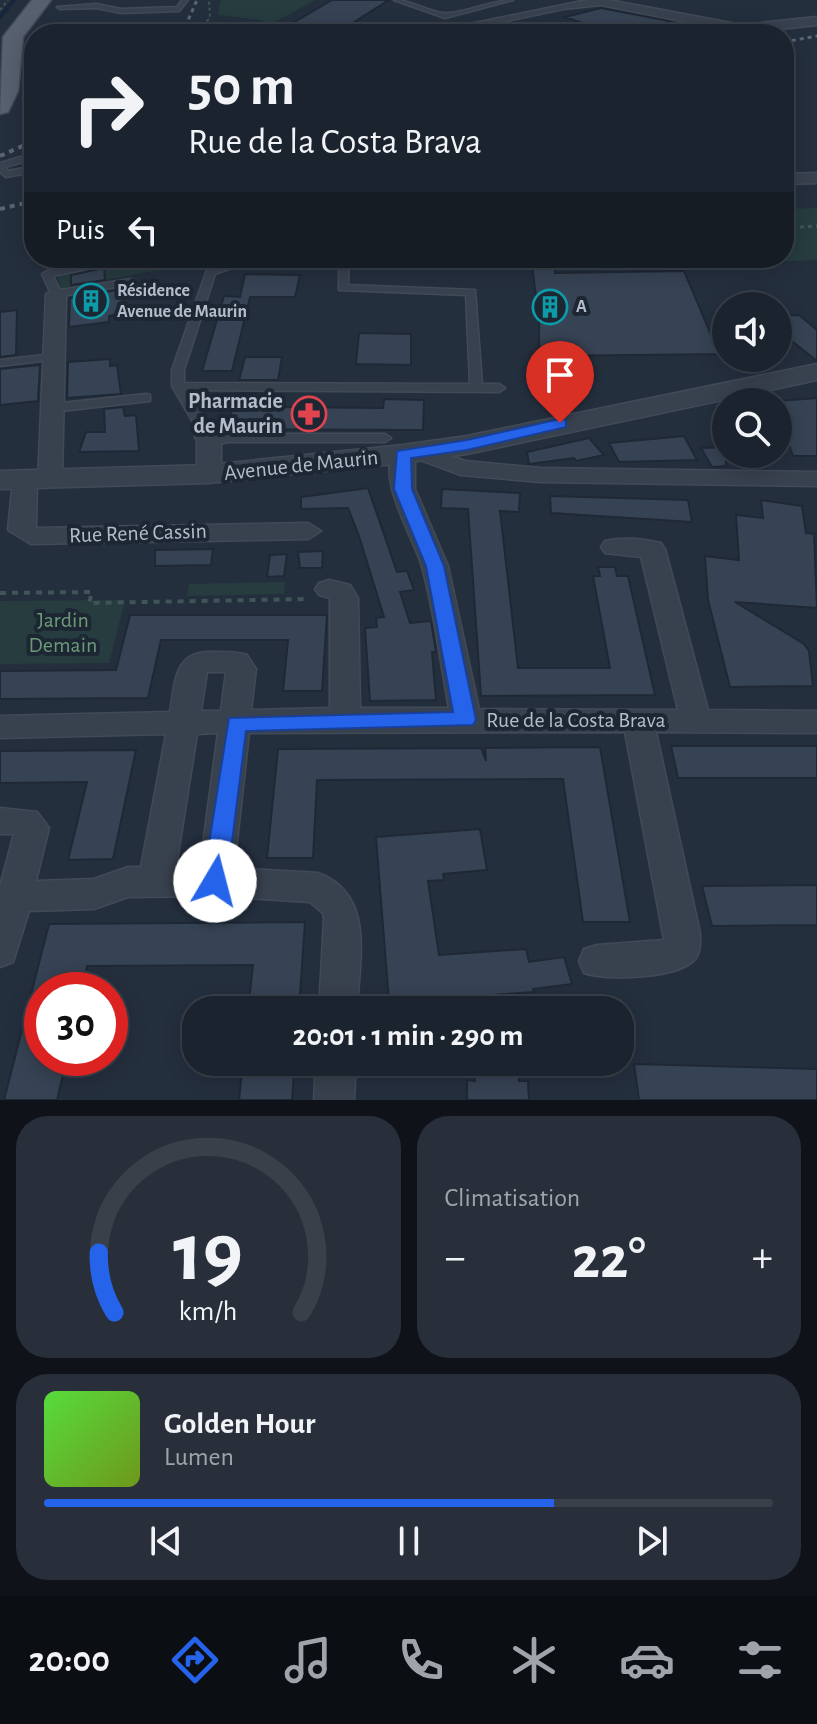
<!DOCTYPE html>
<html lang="fr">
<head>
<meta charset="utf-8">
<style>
  :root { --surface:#1b232e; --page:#282f3a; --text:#f1f3f6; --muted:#a0a4aa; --line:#39404a; --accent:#2563eb }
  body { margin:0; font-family:"Alegreya Sans",sans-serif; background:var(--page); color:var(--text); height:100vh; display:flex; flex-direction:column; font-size:30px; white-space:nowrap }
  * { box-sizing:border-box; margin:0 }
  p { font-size:26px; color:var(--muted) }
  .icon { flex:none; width:44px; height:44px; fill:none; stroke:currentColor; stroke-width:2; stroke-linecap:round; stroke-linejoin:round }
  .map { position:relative; height:1100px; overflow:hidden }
  .side { display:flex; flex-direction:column; gap:16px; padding:16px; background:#0f1319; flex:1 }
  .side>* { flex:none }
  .hud { position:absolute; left:24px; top:24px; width:770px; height:244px; border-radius:32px; box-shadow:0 4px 20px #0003,0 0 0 2px var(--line); background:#1b232e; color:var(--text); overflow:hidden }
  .fabs { position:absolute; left:712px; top:292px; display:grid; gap:16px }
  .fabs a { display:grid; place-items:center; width:80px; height:80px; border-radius:50%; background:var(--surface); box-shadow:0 4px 20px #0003,0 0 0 2px var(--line); font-size:40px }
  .speed { position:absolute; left:24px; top:972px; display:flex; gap:16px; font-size:40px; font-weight:700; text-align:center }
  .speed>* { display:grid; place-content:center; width:104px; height:104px; border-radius:50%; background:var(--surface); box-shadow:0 4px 20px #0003,0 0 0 2px var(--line); line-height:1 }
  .speed .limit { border:12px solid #d22; background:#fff; color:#111 }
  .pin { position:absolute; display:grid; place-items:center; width:68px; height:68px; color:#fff; margin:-82px -34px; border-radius:50% 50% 50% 0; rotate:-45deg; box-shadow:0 0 8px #0007 }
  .pin .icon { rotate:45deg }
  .me { position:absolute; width:88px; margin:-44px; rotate:8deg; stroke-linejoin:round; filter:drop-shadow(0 0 6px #0008) }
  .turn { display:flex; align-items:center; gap:28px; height:168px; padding:0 32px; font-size:36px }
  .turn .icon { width:104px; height:104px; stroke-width:2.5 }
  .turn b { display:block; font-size:56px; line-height:68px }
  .then { display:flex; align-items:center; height:76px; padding:0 32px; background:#0003; gap:16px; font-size:30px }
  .big { font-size:60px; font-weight:700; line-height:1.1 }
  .side .card { flex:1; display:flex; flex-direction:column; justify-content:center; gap:12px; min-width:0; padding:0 28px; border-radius:32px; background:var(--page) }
  .side .dial { align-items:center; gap:0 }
  .dial svg { height:208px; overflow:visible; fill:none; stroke:var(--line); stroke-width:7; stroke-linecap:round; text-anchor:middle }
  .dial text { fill:var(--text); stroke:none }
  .song { display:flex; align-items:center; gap:24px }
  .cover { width:96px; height:96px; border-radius:12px; background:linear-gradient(135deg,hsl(110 70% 55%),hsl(80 70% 35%)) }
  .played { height:8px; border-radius:4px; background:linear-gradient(90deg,var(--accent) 70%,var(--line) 70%) }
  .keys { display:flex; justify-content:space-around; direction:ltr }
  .heat { display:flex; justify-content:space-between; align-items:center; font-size:44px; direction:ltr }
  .side .tiles { flex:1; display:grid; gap:16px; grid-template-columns:1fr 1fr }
  .card:last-child { grid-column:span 2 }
  .trip { position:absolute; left:182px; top:996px; width:452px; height:80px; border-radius:32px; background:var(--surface); box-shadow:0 4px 20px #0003,0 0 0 2px var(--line); font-weight:700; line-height:80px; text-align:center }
  .menu { display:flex; height:128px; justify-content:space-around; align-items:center; background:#0b0e12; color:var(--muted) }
  .menu .icon { width:56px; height:56px }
  .menu .active { color:var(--accent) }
  .menu b { font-size:36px; color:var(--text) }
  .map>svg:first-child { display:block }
  .green { fill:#263c3f }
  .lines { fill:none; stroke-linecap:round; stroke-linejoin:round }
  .stream { stroke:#17263c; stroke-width:4 }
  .building { fill:#364354; stroke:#1f2835; stroke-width:2 }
  .service-casing { stroke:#414a57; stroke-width:3 }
  .minor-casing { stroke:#414a57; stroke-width:3 }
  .tertiary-casing { stroke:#414a57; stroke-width:3 }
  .primary-casing { stroke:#414a57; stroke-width:3 }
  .path-far2 { stroke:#3f5557; stroke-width:2; stroke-dasharray:3 3; stroke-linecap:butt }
  .path-far1 { stroke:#3f5557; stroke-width:3; stroke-dasharray:4 4; stroke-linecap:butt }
  .path { stroke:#3f5557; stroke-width:4; stroke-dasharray:6 6; stroke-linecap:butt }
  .service { fill:#38414e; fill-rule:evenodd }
  .minor { fill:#38414e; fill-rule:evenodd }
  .tertiary { fill:#38414e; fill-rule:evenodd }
  .primary { fill:#56606e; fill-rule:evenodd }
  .rail-far1 { stroke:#5a6575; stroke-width:3; stroke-dasharray:4 4; stroke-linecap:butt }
  .rail { stroke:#5a6575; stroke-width:4; stroke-dasharray:5 5; stroke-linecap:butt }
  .route { fill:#2563eb; stroke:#184099; stroke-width:2 }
  .labels { text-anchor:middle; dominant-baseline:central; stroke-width:8; stroke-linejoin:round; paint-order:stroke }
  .far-poi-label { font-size:18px; font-weight:bold; fill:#b4bcc9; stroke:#1d2633; text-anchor:start }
  .poi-label { font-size:22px; font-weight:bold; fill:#b4bcc9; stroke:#1d2633; text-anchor:end }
  .street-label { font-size:22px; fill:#b4bcc9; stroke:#1d2633 }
  .park-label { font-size:22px; fill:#6b9a76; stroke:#1d2633 }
</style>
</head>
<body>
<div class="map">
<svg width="817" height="1100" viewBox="0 0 817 1100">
  <rect width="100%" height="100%" fill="#242f3e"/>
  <!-- green -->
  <path class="green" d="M 221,0 L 315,0 L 268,26 L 261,20 L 218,15 Z
    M 817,208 L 817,260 L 651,267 L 644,258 L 784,258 L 784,209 Z
    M 173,258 L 224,258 L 61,288 L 57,274 Z
    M 285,582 L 284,594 L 187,596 L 189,584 Z
    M 125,600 L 109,663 L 0,664 L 0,601 Z"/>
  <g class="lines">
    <!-- stream -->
    <path class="stream" d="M 0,17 L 14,0"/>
  </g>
  <!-- building -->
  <path class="building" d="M 332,0 L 389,0 L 335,34 L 274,34 Z
    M 601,8 L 664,20 L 694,29 L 693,34 L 614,34 L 565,17 Z
    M 531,258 L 554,258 L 555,273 L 684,271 L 712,337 L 722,337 L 726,354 L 543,356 L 542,347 L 539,347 L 539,319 Z
    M 104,268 L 105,280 L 71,285 L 71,275 Z
    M 245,274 L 300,275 L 295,297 L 250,297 L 232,371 L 202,371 L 224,296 L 240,297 Z
    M 123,289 L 122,313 L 109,316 L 109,322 L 69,327 L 70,298 Z
    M 17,310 L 16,355 L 0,357 L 0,312 Z
    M 799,315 L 817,330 L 817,361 L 778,330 L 778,316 Z
    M 359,333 L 411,334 L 411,365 L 356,364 Z
    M 245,357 L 282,357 L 278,380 L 239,380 Z
    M 110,359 L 110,366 L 117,365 L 121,394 L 67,398 L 68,362 Z
    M 40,365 L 38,401 L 0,405 L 0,369 Z
    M 236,393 L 276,394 L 274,407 L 383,408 L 384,399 L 424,400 L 423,430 L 227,429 Z
    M 817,398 L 817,456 L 793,456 L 778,416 L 778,401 Z
    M 123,407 L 125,416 L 136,415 L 139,451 L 79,452 L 86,432 L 105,432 L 104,409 Z
    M 684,436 L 697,460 L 619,462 L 609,443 Z
    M 589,438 L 604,455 L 576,461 L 574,458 L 529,464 L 527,452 Z
    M 726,447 L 726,466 L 712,467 L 701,448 Z
    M 368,488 L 397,572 L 407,571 L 414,590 L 400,592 L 410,623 L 431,621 L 436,652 L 432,652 L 436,700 L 370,701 L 365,628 L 377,627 L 376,618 L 384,617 L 359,536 L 348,508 L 301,509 L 301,497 Z
    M 442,489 L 520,493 L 519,512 L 500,511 L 518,668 L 610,668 L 593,576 L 600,576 L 598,567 L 615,567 L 617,576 L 628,576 L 655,695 L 481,696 L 468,509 L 441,508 Z
    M 550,496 L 688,500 L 692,522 L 551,513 Z
    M 761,500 L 802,506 L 806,533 L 814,534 L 817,608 L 735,602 L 804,644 L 809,651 L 813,686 L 730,687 L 708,600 L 705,556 L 739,560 L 736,515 L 763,518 Z
    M 213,549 L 211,565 L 155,566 L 155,550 Z
    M 323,551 L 322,568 L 300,568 L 298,552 Z
    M 287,554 L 284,576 L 267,577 L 270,555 Z
    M 130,615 L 327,615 L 322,691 L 283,691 L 288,640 L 161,640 L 148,698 L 0,699 L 0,671 L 116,670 Z
    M 671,746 L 817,746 L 817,778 L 678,778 Z
    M 600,747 L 630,922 L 583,922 L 563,779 L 317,780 L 313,858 L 267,858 L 278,749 L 481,748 L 486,761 L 485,748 Z
    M 136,750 L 113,859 L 68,860 L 87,782 L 0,783 L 0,751 Z
    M 480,829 L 487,870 L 443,874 L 444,880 L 428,881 L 439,955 L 526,949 L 529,962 L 564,957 L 572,984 L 533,989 L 534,992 L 389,1002 L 376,837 Z
    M 817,885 L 817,925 L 712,926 L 702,886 Z
    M 305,922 L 299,1010 L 248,1010 L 253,965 L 87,966 L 82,990 L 42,990 L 42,1058 L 67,1058 L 57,1100 L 4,1100 L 49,924 Z
    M 243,1062 L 295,1062 L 292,1100 L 239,1100 Z
    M 474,1062 L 518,1062 L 519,1081 L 528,1081 L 529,1100 L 467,1100 L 467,1080 L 475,1081 Z
    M 634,1064 L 817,1069 L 817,1100 L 639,1100 Z"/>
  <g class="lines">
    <!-- service casing -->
    <g class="service-casing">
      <path id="service" d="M 182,0 L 188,0 L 179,11 L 121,13 L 96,8 L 60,9 L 57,7 L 96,4 L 121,9 L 177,7 Z
        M 394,0 C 412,0 426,11 444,13 C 460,15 492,0 513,0 L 445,18 Z
        M 34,153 L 34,159 L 5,167 L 8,171 L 34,166 L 34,172 L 6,177 L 0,172 L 0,163 Z
        M 111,258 L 130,258 L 125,261 L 53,276 L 60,290 L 131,279 L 135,280 L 135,284 L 56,297 L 51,294 L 42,274 L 47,271 Z
        M 250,258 L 278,258 L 273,261 L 237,266 L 215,274 L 184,370 L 184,383 L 470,384 L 466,295 L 339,290 L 339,258 L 349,258 L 348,285 L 475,290 L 482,384 L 499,384 L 505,388 L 499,392 L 186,390 L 210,431 L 208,434 L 200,434 L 172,386 L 172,370 L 207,270 L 231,261 Z
        M 53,354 L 57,355 L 57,359 L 0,366 L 0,360 Z
        M 146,394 L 150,395 L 150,401 L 52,412 L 46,408 L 52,404 Z
        M 228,434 L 385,434 L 391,438 L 385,442 L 228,442 L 209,446 L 203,442 L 205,439 Z"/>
    </g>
    <!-- minor casing -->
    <g class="minor-casing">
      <path id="minor" d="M 587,0 L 609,0 L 742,25 L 817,17 L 817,25 L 742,33 L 601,5 L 563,9 L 445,34 L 421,34 Z
        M 817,173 L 817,183 L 784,184 L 784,174 Z
        M 56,288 L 66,294 L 62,480 L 50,487 L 38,480 L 46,294 Z
        M 204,424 L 212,426 L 221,442 L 221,474 L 209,481 L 197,474 L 197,442 L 193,431 Z
        M 420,445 L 465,461 L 540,468 L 817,472 L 817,486 L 540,482 L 461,475 L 415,458 L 415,489 L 448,566 L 479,709 L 678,710 L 641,557 L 605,553 L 601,547 L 605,541 C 622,537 644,539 661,543 L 665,549 L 708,710 L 817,711 L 817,733 L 656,732 L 700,933 C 700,942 701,950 696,958 C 680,979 607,981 584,973 L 579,961 L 584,949 L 597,945 L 664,940 L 625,732 L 249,733 L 234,868 L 318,873 C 376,894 359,961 357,1010 L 319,1010 L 324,920 L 323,913 L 310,902 L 215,896 L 128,897 L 94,909 L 29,911 L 13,962 L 0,967 L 0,886 L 14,834 L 0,834 L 0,808 L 37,812 L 49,828 L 36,881 L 94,879 L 128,867 L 141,867 L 166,734 L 0,738 L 0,716 L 170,712 C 175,683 174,652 209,652 C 222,652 235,651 247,655 L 256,669 L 251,710 L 330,708 L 330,598 L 319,595 L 315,589 L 319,583 L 329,580 L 350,585 L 358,598 L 360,708 L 449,708 C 440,662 435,613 422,567 C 414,537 375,479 395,449 ZM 207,672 L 226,672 L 221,711 L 201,711 ZM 218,733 L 200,867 L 176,867 L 197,734 Z
        M 25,473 L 37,480 L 36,528 L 308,523 L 321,531 L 308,539 L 31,544 L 8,530 L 13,480 Z
        M 316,1062 L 356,1062 L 354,1100 L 314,1100 Z"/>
    </g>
    <!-- tertiary casing -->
    <g class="tertiary-casing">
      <path id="tertiary" d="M 817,364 L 817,380 L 467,454 L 403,463 L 209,483 L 0,489 L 0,471 L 209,465 L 403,445 L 467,436 Z"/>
    </g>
    <!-- primary casing -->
    <g class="primary-casing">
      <path id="primary" d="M 32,0 L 51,0 L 23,37 L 18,91 L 8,112 L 0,114 L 3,37 Z"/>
    </g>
    <!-- path-far2 -->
    <path class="path-far2" d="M 0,10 L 8,0
      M 194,34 L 210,18 L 209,0"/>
    <!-- path-far1 -->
    <path class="path-far1" d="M 784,228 L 817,226"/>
    <!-- path -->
    <path class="path" d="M 0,593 L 92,592 L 89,603 L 308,599"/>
    <!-- service -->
    <use href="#service" class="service"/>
    <!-- minor -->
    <use href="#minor" class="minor"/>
    <!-- tertiary -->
    <use href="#tertiary" class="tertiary"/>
    <!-- primary -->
    <use href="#primary" class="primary"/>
    <!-- rail-far1 -->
    <path class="rail-far1" d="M 182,34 L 197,0
      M 784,42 L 817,36"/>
    <!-- rail -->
    <path class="rail" d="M 0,156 L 34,141
      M 0,209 L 34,201"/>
  </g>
  <!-- route -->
  <path class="route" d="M 560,419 L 566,420 L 566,427 L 467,450 L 411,458 L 412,489 L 444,566 L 476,720 L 473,725 L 246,731 L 227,881 L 224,888 L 215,891 L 206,888 L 203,881 L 229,718 L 453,712 L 426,566 L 394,489 L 397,451 L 467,440 Z"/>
  <!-- icons -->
  <defs>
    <g id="building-ring" transform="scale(1.8)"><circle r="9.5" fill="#1d2633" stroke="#0f9aa8" stroke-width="1.5"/><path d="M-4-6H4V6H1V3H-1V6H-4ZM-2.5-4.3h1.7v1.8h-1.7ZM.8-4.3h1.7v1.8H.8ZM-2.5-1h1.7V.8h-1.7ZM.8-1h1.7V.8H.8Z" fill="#0f9aa8"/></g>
    <g id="pharmacy-ring" transform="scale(1.8)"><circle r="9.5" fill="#1d2633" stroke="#e0444e" stroke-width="1.5"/><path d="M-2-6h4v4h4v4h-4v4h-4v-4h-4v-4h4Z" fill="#e0444e"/></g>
  </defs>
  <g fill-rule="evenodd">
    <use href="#building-ring" x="91" y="301"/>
    <use href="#building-ring" x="550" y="307"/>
    <use href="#pharmacy-ring" x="309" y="414"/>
  </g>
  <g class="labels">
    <!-- far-poi labels -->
    <g class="far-poi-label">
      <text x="117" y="291">Résidence<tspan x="117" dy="21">Avenue de Maurin</tspan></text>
      <text x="576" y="307">A</text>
    </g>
    <!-- poi labels -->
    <g class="poi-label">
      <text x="283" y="401">Pharmacie<tspan x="283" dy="25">de Maurin</tspan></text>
    </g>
    <!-- street labels -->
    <g class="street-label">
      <text transform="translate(301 465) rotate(-6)">Avenue de Maurin</text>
      <text transform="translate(138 533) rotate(-2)">Rue René Cassin</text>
      <text x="576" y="720">Rue de la Costa Brava</text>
    </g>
    <!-- park labels -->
    <g class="park-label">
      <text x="63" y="620">Jardin<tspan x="63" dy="25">Demain</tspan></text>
    </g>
  </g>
</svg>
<div class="fabs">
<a><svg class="icon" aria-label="sound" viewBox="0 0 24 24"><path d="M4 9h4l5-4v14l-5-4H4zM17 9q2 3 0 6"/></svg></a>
<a><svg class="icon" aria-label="search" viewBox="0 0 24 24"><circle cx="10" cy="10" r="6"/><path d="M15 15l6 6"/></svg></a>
</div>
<div class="speed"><div class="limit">30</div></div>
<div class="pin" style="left:560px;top:423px;background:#d93025"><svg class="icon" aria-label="arrive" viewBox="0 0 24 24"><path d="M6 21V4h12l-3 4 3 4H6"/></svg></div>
<svg class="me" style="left:215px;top:881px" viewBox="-20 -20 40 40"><circle r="19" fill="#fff"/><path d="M0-13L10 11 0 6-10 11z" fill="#2563eb"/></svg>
<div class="trip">20:01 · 1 min · 290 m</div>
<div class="hud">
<div class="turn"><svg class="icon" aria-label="right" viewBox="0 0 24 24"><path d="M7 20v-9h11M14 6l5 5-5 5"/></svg><div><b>50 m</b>Rue de la Costa Brava</div></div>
<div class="then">Puis<svg class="icon" aria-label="left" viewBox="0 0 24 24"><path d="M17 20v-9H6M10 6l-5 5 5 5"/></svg></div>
</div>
</div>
<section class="side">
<div class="tiles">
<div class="card dial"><svg viewBox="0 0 100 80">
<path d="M14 69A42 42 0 1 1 86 69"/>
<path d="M14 69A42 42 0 0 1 8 46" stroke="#2563eb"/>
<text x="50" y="56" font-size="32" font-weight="700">19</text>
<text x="50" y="72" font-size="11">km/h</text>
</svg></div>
<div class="card"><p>Climatisation</p>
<div class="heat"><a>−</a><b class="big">22°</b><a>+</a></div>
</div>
<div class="card">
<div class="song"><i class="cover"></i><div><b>Golden Hour</b><p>Lumen</p></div></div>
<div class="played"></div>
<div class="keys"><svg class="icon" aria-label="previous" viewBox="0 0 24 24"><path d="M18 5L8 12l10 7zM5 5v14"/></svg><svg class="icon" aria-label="pause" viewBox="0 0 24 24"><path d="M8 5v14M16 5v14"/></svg><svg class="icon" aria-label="next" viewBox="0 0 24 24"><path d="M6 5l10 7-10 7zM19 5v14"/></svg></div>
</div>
</div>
</section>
<nav class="menu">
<b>20:00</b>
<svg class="icon active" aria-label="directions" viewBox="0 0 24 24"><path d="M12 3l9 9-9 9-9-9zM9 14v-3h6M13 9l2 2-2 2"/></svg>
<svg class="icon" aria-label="music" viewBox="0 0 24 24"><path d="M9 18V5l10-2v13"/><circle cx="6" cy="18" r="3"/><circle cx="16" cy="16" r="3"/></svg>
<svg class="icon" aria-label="phone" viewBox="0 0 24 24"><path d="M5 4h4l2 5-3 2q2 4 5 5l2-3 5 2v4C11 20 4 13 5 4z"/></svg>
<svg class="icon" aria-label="climate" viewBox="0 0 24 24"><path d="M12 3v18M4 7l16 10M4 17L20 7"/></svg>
<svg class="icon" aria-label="car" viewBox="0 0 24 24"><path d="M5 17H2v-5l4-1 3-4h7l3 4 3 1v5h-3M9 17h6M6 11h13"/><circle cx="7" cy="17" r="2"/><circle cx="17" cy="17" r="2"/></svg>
<svg class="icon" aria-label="filters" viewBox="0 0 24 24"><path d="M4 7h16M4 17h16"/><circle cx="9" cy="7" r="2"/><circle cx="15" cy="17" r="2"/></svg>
</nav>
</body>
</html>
